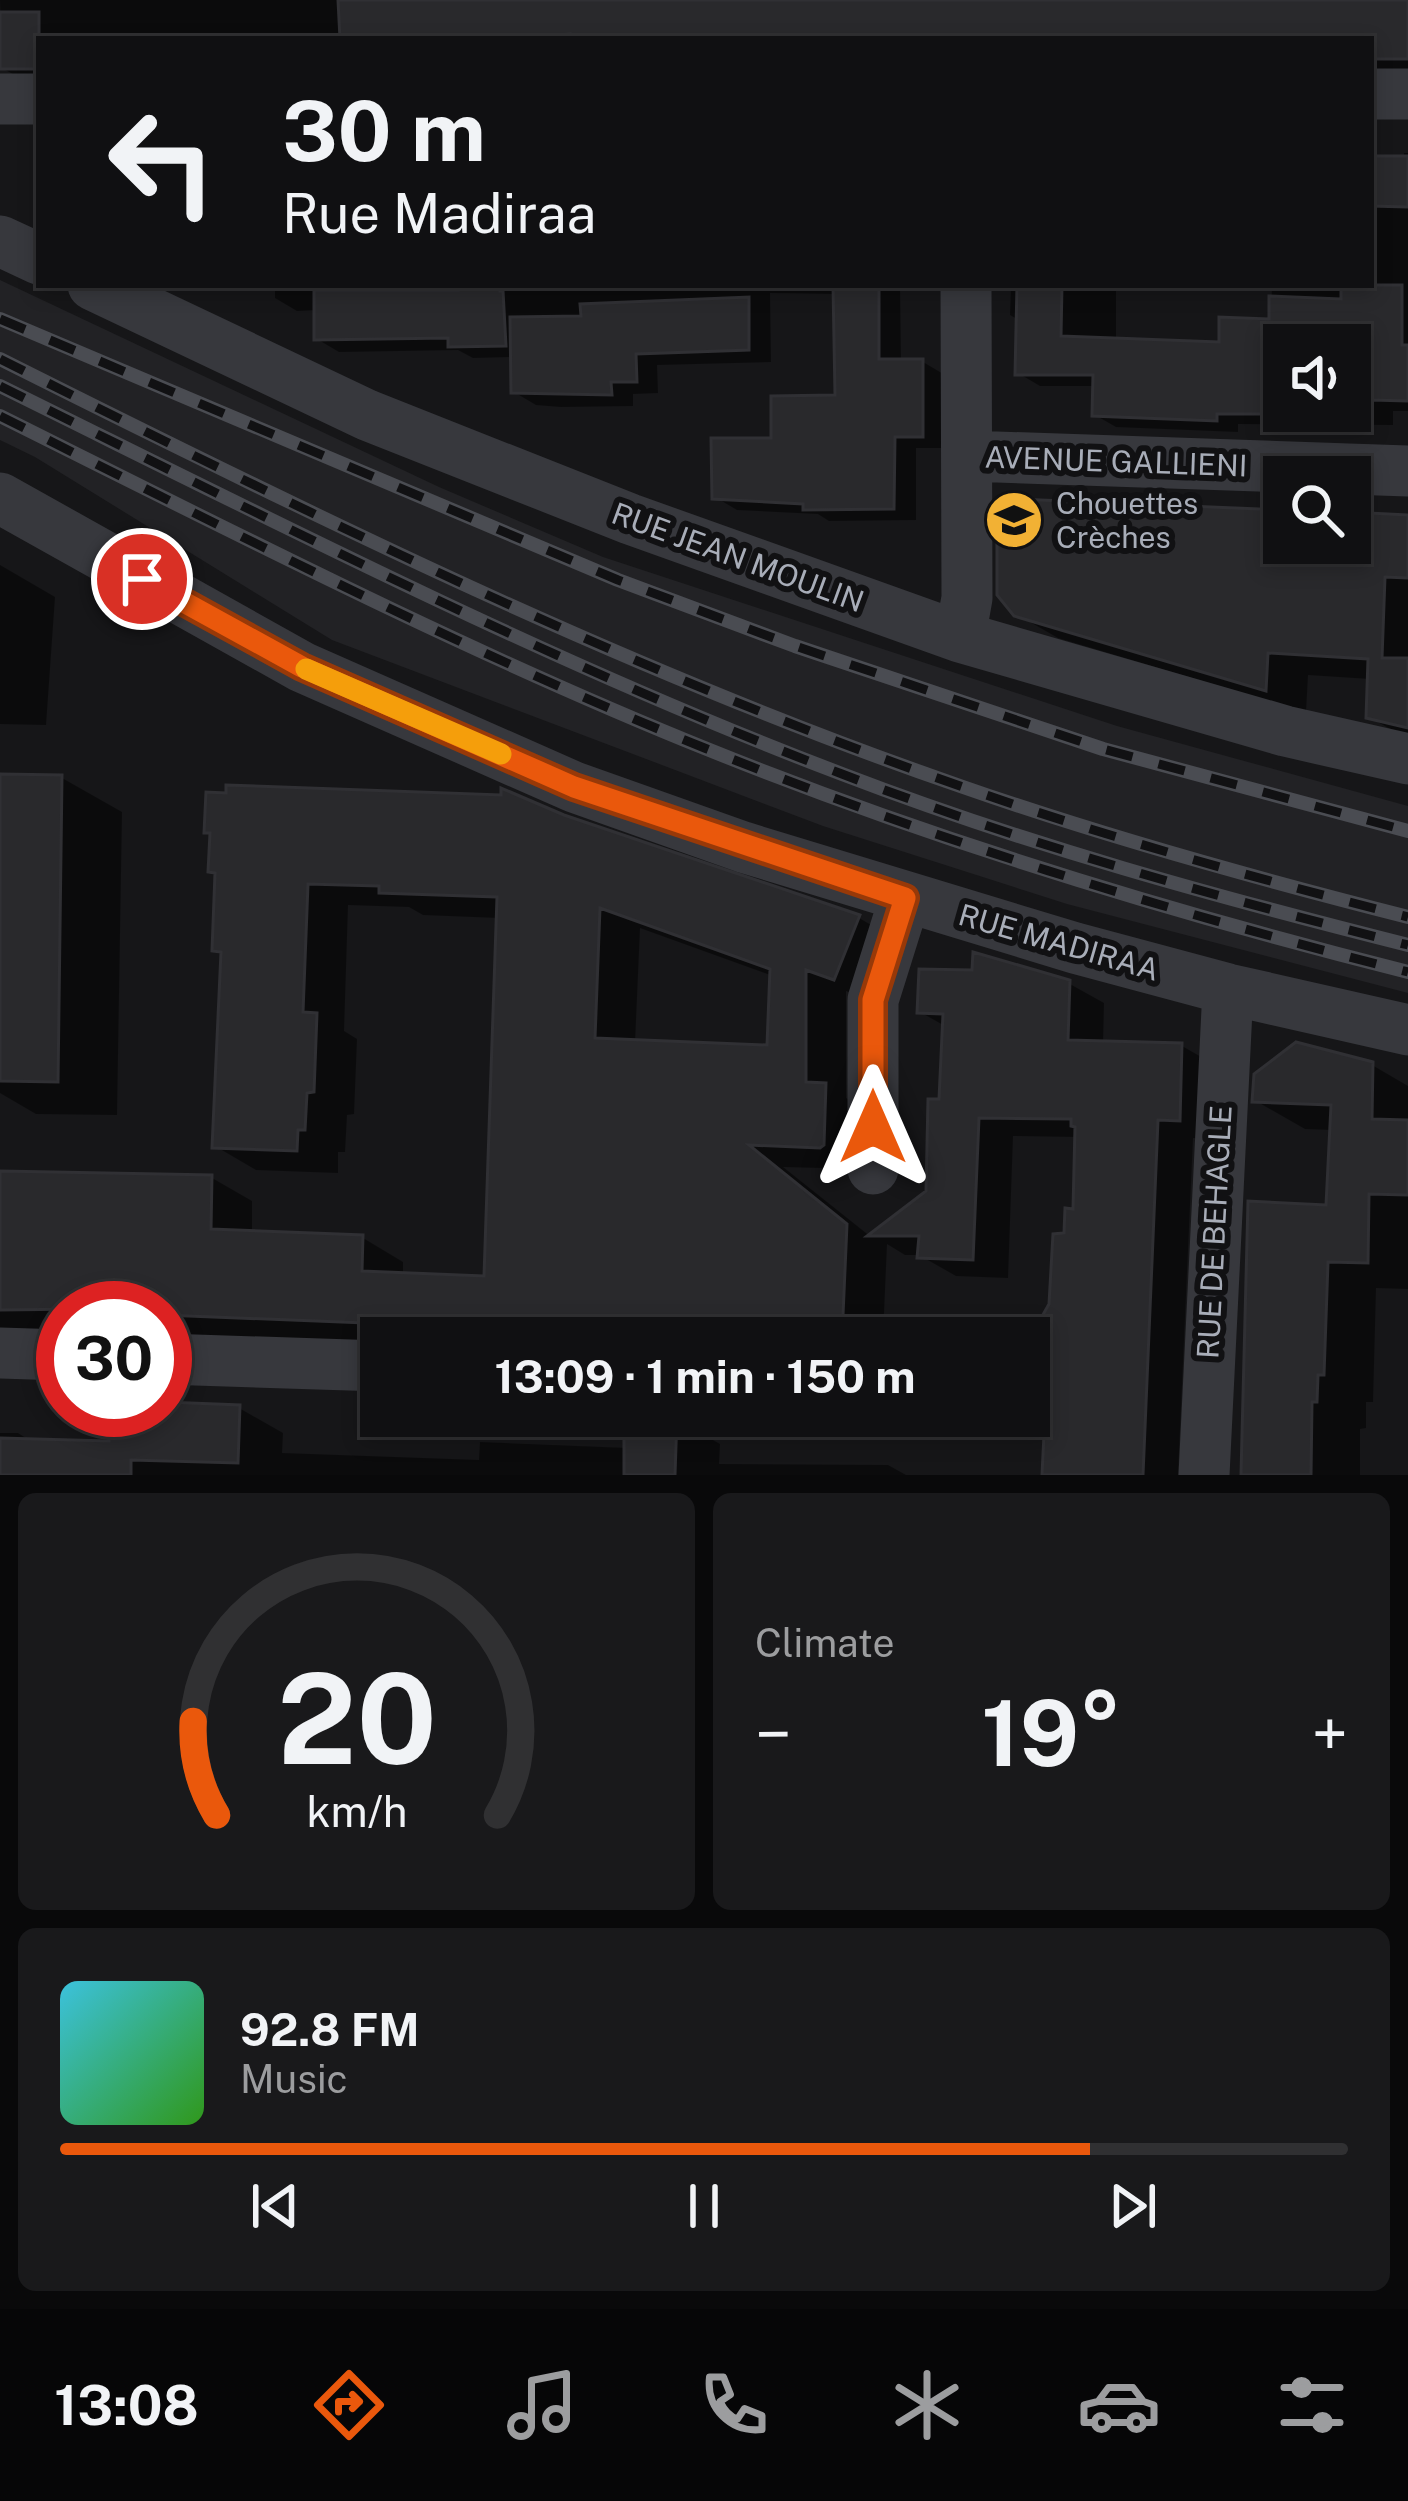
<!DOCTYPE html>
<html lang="en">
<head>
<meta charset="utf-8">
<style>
  :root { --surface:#101012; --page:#19191b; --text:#f1f3f6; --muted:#9c9d9f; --line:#303032; --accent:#ea580c }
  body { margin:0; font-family:"Public Sans",sans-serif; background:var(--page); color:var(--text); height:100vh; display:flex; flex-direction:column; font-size:45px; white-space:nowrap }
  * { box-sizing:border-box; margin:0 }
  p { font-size:39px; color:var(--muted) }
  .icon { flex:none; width:66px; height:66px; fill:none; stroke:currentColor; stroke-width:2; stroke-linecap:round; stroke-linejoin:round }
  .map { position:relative; height:1475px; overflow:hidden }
  .sheet { display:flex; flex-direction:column; gap:18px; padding:18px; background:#09090a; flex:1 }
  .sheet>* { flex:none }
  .hud { position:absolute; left:36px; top:36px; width:1338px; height:252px; border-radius:0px; box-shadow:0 6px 18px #0003,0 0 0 3px var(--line); background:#101012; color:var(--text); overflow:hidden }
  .buttons { position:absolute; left:1263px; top:324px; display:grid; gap:24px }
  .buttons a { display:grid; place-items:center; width:108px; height:108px; border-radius:0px; background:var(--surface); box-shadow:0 6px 18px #0003,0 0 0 3px var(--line); font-size:60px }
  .speed { position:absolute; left:36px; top:1281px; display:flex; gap:24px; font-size:60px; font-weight:700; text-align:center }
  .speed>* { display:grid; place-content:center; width:156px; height:156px; border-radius:50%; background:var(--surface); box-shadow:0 6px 18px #0003,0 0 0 3px var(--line); line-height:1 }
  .speed .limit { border:18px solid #d22; background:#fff; color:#111 }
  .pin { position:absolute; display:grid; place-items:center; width:102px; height:102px; color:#fff; margin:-51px; border:6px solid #fff; border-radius:50%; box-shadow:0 3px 12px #0007 }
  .me { position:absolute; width:132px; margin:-66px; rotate:0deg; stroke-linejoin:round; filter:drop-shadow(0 0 9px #0008) }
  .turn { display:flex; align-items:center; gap:42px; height:252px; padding:0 48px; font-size:54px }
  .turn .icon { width:156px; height:156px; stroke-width:2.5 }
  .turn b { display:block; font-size:84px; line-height:102px }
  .big { font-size:90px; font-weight:700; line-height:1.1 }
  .sheet .card { flex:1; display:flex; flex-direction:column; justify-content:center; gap:18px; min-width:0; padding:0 42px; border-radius:18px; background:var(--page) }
  .sheet .dial { align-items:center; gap:0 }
  .dial svg { height:312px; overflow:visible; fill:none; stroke:var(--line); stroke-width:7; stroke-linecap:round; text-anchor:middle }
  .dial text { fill:var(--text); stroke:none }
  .song { display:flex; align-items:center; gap:36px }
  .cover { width:144px; height:144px; border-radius:18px; background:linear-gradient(135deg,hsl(190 70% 55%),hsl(110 70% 35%)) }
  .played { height:12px; border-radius:6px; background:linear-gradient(90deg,var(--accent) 80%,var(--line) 80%) }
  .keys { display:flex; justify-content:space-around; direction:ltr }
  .heat { display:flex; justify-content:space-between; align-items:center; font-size:66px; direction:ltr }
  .sheet .tiles { flex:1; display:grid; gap:18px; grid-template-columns:1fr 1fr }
  .card:last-child { grid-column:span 2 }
  .trip { position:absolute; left:360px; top:1317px; width:690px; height:120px; border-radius:0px; background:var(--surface); box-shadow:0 6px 18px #0003,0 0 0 3px var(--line); font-weight:700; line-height:120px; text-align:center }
  .dock { display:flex; height:192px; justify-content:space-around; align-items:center; background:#060607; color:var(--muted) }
  .dock .icon { width:84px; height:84px }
  .dock .selected { color:var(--accent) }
  .dock b { font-size:54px; color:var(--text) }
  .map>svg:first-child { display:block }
  .built { fill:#222225 }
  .shadow { fill:#0007; fill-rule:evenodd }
  .building { fill:#29292c; stroke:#303034; stroke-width:3; fill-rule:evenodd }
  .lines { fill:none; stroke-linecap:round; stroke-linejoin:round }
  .minor { stroke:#37383d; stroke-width:51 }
  .rail-casing { stroke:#4a4c52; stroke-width:14 }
  .rail { stroke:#111113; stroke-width:9; stroke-dasharray:27; stroke-linecap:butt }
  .route-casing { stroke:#983908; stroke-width:30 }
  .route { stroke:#ea580c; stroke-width:21 }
  .slow { stroke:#f59e0b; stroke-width:21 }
  .labels { text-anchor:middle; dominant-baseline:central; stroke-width:12; stroke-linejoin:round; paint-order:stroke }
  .street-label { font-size:30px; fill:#a8adb8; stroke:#111113 }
  .poi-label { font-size:30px; fill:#a8adb8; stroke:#111113; text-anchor:start }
</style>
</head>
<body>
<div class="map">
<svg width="1408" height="1475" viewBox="0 0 1408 1475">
  <rect width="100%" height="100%" fill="#161618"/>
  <!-- built -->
  <path class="built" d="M 0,280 L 439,487 L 603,557 L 1117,726 L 1408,806 L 1408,993 L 1067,904 L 823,826 L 332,640 L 35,457 L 0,440 Z"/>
  <!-- shadow -->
  <path class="shadow" d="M 0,0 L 1408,0 L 1408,77 L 1371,78 L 1371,39 L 343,39 L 343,36 L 39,39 L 39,87 L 36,87 L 2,68 Z
    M 1404,153 L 1408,153 L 1408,411 L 1393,411 L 1393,425 L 1238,424 L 1238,432 L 1116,427 L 1095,415 L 1095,386 L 1040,386 L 1018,373 L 1019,320 L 1010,315 L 1011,285 L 1116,285 L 1116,341 L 1222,345 L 1271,322 L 1272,285 L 1371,285 L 1371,159 L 1404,159 ZM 1284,345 L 1350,345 L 1350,411 L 1284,411 Z
    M 275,285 L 900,285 L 901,362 L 923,362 L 945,375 L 945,448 L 916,448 L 916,520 L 829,521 L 818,514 L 737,510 L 715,497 L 774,441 L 839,398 L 837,294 L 770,293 L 771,362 L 657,365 L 658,393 L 633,394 L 633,406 L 561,407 L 536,405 L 514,392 L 513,357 L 473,358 L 458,350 L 339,352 L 317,339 L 317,310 L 297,311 L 275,298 Z
    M 1284,513 L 1284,543 L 1350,543 L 1350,516 L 1408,518 L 1408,739 L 1369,717 L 1370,679 L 1308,675 L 1306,712 L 1058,638 L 1016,614 Z
    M 0,565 L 55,597 L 46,725 L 0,724 Z
    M 0,777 L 62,778 L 122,812 L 117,1115 L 36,1114 L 0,1093 Z
    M 563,818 L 859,918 L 899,941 L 875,1001 L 846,991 L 846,1098 L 866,1110 L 862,1169 L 783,1167 L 871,1237 L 929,1192 L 942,1102 L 945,1026 L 920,1012 L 1068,983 L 1104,1003 L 1103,1044 L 1182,1046 L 1217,1066 L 1214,1139 L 1193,1138 L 1178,1475 L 1058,1475 L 1052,1305 L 1076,1212 L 1078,1137 L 1013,1136 L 1008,1278 L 956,1276 L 919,1255 L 905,1255 L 887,1244 L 883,1336 L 886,1338 L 381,1338 L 381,1344 L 165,1336 L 165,1308 L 63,1308 L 63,1332 L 0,1330 L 0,1175 L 212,1178 L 252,1201 L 252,1233 L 363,1238 L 403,1262 L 403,1276 L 487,1279 L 499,918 L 423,915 L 409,907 L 348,905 L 344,1031 L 357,1039 L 354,1114 L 347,1115 L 345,1152 L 338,1152 L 338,1173 L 256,1170 L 215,1146 L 224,955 L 215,950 L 218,875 ZM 640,928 L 773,976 L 770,1048 L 635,1043 Z
    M 1372,1065 L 1408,1086 L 1408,1289 L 1376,1288 L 1373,1402 L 1366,1402 L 1366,1428 L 1360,1429 L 1360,1475 L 1244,1475 L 1329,1208 L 1332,1130 L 1305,1129 L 1256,1101 Z
    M 165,1405 L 239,1408 L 283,1433 L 282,1453 L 479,1460 L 480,1442 L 627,1448 L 676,1419 L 720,1444 L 719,1464 L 888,1465 L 906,1475 L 0,1475 L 0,1433 L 18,1433 L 32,1442 L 112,1444 L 113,1410 L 165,1410 Z"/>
  <!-- building -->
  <path class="building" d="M 338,0 L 1408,0 L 1408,59 L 1371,59 L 1371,39 L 570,39 L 570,34 L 518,39 L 340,39 Z
    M 0,12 L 39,12 L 39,69 L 0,69 Z
    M 1371,156 L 1408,156 L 1408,207 L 1371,206 Z
    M 458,285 L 500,285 L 500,291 L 503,291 L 506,346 L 448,347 L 448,338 L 314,340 L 314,290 L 458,290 Z
    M 833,285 L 879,285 L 879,359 L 923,359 L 923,437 L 895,437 L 894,509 L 803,510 L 803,504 L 712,499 L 711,438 L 771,438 L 771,396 L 835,395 Z
    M 1017,285 L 1062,285 L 1061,336 L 1219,342 L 1219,317 L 1269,319 L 1269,296 L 1341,299 L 1341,285 L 1402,285 L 1402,345 L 1408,345 L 1408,401 L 1372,400 L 1372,414 L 1217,414 L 1217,421 L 1092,416 L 1093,375 L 1015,375 ZM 1284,345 L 1350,345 L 1350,411 L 1284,411 Z
    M 749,297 L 749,350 L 636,354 L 637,382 L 611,382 L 612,395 L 511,393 L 510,317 L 581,316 L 580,304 Z
    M 1015,499 L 1284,510 L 1284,543 L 1350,543 L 1350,512 L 1408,515 L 1408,578 L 1385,577 L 1382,658 L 1408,658 L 1408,728 L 1366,718 L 1368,659 L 1268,653 L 1266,691 L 1014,616 L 997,595 L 997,518 Z
    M 0,774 L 62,775 L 58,1082 L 0,1081 Z
    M 226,785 L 501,795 L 501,788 L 564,815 L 860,915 L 834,980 L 806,970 L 806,1082 L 826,1083 L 824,1145 L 820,1148 L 749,1145 L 847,1224 L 842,1338 L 679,1332 L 679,1338 L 626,1338 L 601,1323 L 489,1317 L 489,1328 L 165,1315 L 165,1308 L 0,1310 L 0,1171 L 212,1175 L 211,1229 L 363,1235 L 362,1271 L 484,1276 L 497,897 L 379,893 L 379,886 L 308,884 L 303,1012 L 317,1013 L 314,1092 L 307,1093 L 305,1130 L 298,1130 L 297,1151 L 212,1148 L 221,952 L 212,951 L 215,873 L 208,872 L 210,833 L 204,833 L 206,792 L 226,793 ZM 600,908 L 770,969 L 767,1045 L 595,1038 Z
    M 973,952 L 1070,980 L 1068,1040 L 1182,1043 L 1180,1121 L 1158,1120 L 1143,1475 L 1042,1475 L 1048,1353 L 1037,1337 L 1036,1327 L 1049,1304 L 1053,1234 L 1064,1233 L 1065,1208 L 1073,1209 L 1075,1127 L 1071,1126 L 1071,1119 L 979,1118 L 973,1260 L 917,1258 L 919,1236 L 867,1236 L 926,1191 L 928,1099 L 939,1099 L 943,1014 L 917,1013 L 919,969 L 972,970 Z
    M 1296,1042 L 1373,1062 L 1372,1119 L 1408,1120 L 1408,1195 L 1369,1194 L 1368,1263 L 1328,1262 L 1324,1375 L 1318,1375 L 1317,1402 L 1312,1402 L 1311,1475 L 1241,1475 L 1248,1201 L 1326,1205 L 1331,1105 L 1252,1102 L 1254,1074 Z
    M 165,1402 L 240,1405 L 238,1463 L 131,1460 L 131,1475 L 0,1475 L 0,1438 L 109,1441 L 110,1410 L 165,1410 Z
    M 624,1416 L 677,1416 L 675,1475 L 624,1475 Z"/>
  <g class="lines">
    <!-- minor -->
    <path class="minor" d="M 1371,94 L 1408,94
      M 0,99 L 39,99
      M 0,241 L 39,259
      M 93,285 L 367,415 L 630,519 L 960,637 L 1285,731 L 1408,759
      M 968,456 L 1408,471
      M 0,498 L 302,667 L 574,787 L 743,847 L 1075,948 L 1228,989 L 1408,1030
      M 960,637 L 967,598 L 966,285
      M 873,1169 L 873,1000 L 905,898
      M 0,1353 L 63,1355
      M 165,1359 L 381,1366
      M 1204,1475 L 1228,989"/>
    <!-- rail casing -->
    <g class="rail-casing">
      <path id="rail" d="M 0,319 L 618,580 L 795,646 L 1103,749 L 1408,831
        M 0,359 C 313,516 632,673 963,787 C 1109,838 1258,879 1408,917
        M 0,386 C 278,523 552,664 842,774 C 1027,845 1217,897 1408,945
        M 0,416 C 233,532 466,652 707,749 C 935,841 1170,912 1408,972"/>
    </g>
    <!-- rail -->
    <use href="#rail" class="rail"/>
  </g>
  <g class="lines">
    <!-- route casing -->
    <g class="route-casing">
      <path id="route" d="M 142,579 L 302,667 L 574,787 L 905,898 L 873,1000 L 873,1127"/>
    </g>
    <!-- route -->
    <use href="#route" class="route"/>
    <!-- slow -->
    <path class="slow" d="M 306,669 L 501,754"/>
  </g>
  <!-- icons -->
  <defs>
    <g id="school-disc" transform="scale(3)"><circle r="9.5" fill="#f2b134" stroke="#111113"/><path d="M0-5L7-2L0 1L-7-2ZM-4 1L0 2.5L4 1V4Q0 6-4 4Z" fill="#111"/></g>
  </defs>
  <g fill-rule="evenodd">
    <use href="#school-disc" x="1014" y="520"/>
  </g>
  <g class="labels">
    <!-- street labels -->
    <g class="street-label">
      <text transform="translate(1116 461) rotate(2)">AVENUE GALLIENI</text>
      <text transform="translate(738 557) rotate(20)">RUE JEAN MOULIN</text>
      <text transform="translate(1059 942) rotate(16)">RUE MADIRAA</text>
      <text transform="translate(1214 1232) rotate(-87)">RUE DE BEHAGLE</text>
    </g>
    <!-- poi labels -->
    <g class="poi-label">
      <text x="1056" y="503">Chouettes<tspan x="1056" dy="34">Crèches</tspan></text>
    </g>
  </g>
</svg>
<div class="buttons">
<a><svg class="icon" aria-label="sound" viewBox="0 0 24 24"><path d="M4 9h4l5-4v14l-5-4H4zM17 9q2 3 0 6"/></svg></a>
<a><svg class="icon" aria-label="search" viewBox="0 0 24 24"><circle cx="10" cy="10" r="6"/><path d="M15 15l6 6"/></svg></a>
</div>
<div class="speed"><div class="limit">30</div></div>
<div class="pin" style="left:142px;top:579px;background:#d93025"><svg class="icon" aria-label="arrive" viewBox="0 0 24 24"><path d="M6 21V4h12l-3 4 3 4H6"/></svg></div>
<svg class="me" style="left:873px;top:1127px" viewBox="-20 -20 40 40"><path d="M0-17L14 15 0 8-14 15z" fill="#ea580c" stroke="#fff" stroke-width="4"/></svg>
<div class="trip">13:09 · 1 min · 150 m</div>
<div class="hud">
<div class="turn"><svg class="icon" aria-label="left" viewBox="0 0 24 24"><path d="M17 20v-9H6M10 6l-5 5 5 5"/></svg><div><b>30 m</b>Rue Madiraa</div></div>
</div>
</div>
<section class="sheet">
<div class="tiles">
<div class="card dial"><svg viewBox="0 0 100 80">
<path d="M14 69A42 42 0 1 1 86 69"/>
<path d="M14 69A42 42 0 0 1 8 45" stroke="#ea580c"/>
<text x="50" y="56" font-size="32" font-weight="700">20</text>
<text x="50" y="72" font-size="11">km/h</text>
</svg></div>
<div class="card"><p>Climate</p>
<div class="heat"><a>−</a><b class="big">19°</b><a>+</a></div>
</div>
<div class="card">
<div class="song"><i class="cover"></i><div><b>92.8 FM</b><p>Music</p></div></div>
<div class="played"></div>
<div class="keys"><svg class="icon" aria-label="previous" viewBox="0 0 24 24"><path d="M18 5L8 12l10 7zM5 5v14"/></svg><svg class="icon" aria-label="pause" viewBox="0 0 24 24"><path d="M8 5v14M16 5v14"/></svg><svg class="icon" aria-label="next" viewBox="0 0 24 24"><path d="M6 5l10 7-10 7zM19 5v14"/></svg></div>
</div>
</div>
</section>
<nav class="dock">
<b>13:08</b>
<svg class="icon selected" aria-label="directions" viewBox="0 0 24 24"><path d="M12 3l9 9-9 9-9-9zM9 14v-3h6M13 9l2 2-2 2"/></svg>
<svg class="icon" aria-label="music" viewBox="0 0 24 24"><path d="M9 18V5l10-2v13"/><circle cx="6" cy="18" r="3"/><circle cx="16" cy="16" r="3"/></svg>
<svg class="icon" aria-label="phone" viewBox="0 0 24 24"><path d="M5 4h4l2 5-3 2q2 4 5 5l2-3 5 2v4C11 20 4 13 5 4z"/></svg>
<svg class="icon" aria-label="climate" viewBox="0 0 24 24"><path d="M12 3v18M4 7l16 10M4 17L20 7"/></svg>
<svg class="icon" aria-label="car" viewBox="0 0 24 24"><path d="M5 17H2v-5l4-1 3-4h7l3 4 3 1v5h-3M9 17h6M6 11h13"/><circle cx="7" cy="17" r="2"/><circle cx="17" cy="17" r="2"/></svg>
<svg class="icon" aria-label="filters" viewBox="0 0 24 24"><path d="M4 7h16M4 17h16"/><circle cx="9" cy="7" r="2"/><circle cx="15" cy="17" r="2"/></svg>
</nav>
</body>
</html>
